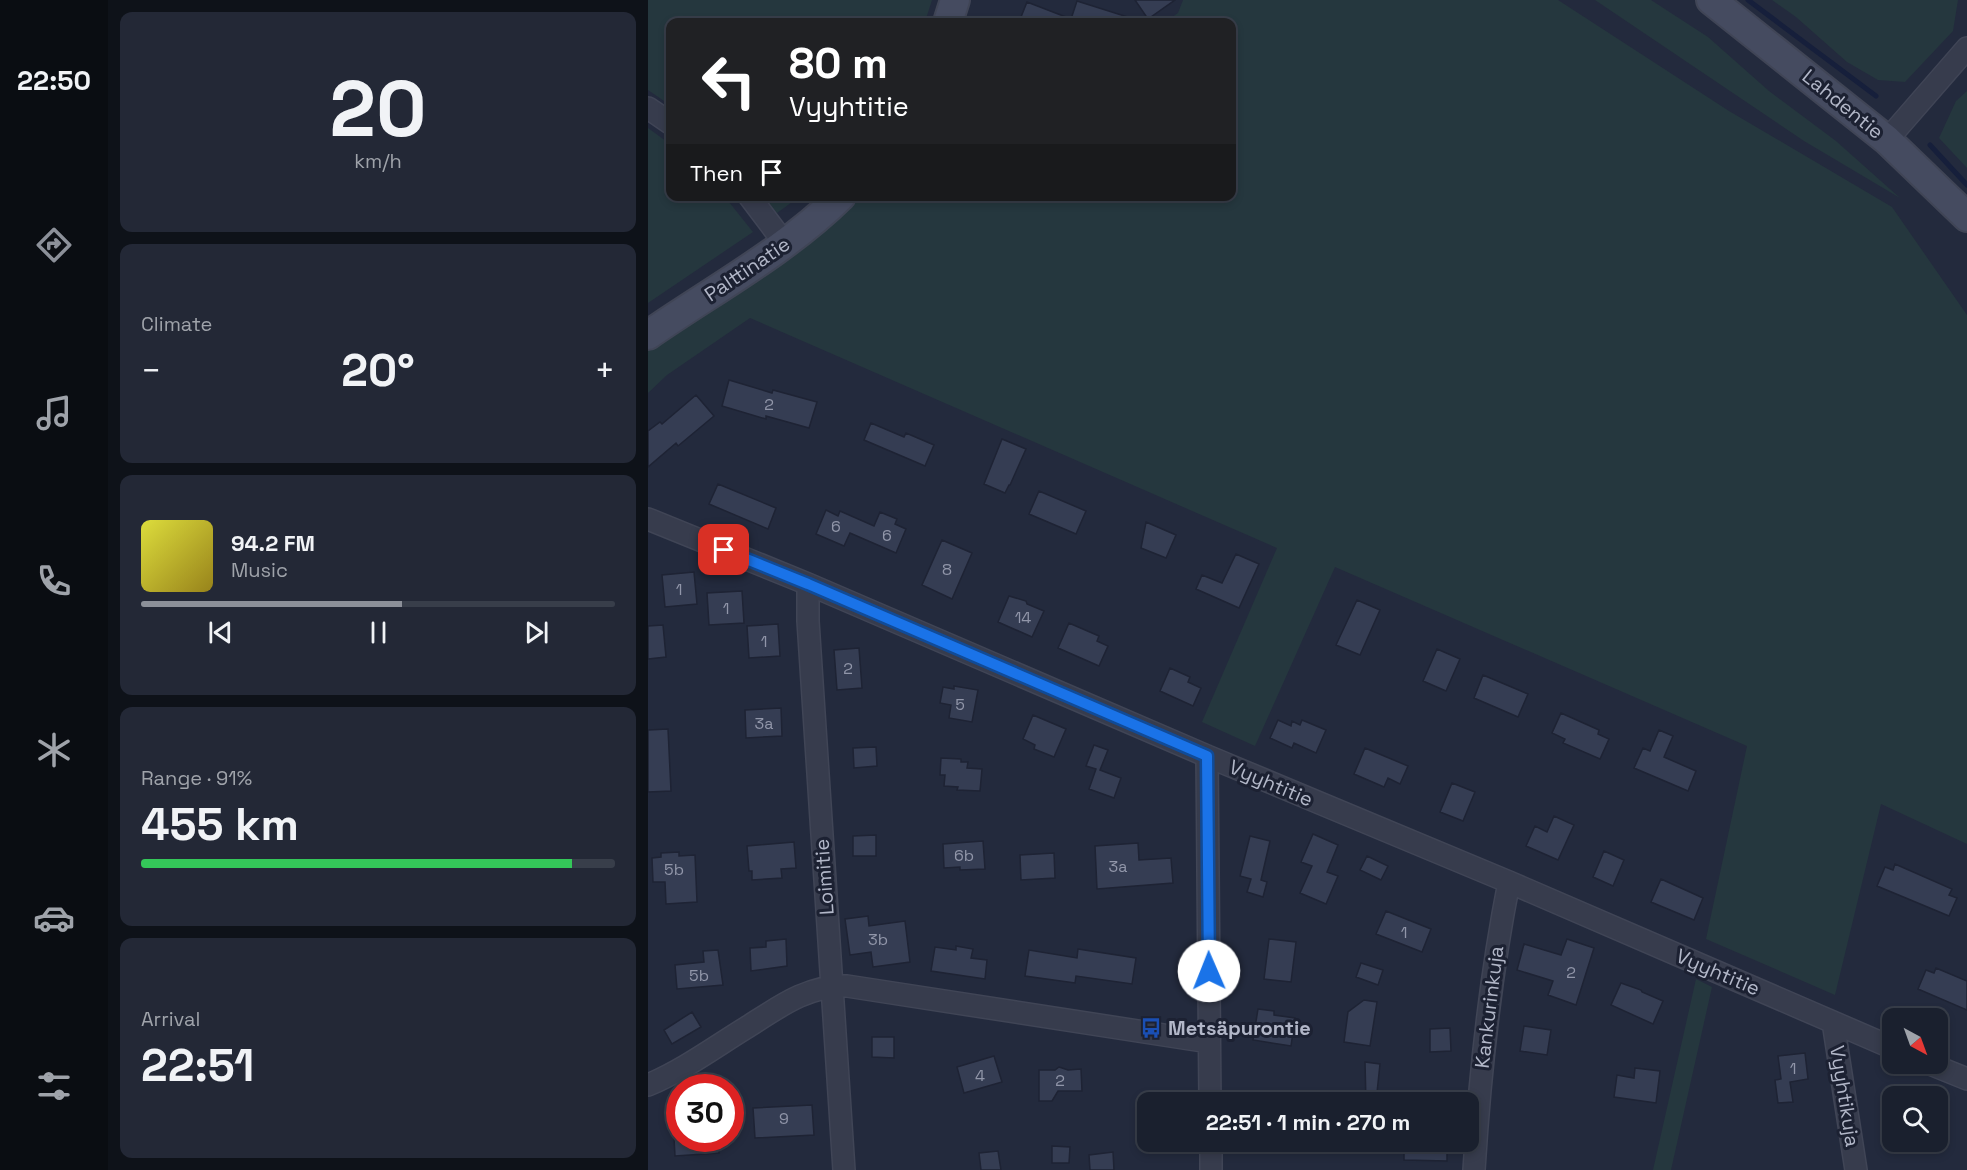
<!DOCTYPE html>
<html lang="en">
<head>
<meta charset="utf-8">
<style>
  :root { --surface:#1a202e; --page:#232836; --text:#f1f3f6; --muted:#9fa3aa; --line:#383e4a; --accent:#8c9099 }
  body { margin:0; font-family:"Space Grotesk",sans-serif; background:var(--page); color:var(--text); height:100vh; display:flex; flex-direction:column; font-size:22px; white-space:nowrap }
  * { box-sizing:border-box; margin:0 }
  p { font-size:20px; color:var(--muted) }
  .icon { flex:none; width:33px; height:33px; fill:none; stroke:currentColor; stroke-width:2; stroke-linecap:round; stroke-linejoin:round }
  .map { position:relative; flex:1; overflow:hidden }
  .side { display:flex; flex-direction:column; gap:12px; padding:12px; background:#0e1219; width:540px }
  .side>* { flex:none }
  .top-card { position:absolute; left:18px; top:18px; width:570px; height:183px; border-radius:12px; box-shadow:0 3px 9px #0003,0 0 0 2px var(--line); background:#202124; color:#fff; overflow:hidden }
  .needle { width:39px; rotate:139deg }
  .controls { position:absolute; left:1234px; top:1008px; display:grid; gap:12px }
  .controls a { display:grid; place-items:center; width:66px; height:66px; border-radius:12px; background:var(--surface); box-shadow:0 3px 9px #0003,0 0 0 2px var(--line); font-size:30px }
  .speed { position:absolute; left:18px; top:1074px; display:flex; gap:12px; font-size:30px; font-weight:700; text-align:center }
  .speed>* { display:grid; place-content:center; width:78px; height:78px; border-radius:50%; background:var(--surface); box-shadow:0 3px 9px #0003,0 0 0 2px var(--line); line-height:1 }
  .speed .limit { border:9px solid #d22; background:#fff; color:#111 }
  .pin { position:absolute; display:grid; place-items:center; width:51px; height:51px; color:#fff; margin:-26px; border-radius:12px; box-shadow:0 3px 9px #0006 }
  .me { position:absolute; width:66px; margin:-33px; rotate:359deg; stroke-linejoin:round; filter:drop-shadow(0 0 4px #0008) }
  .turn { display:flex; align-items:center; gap:21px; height:126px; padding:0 24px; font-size:27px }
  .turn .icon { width:78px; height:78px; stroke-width:2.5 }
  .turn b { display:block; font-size:42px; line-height:51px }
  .then { display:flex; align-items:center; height:57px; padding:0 24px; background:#0003; gap:12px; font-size:22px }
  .big { font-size:45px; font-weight:700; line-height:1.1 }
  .side .widget { flex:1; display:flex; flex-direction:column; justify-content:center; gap:9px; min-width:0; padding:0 21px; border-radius:12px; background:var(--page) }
  .side .dial { align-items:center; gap:0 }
  .dial b { font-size:78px; line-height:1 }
  .song { display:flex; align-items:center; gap:18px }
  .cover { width:72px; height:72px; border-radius:9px; background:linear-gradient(135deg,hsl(60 70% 55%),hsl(50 70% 35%)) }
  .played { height:6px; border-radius:3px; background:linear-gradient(90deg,var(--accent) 55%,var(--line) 55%) }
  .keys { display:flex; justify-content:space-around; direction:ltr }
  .heat { display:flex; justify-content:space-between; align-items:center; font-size:33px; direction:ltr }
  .charge { height:9px; border-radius:4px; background:linear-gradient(90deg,#34c759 91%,var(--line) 0) }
  .trip { position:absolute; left:489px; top:1092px; width:342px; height:60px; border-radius:12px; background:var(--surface); box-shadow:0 3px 9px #0003,0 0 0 2px var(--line); font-weight:700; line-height:60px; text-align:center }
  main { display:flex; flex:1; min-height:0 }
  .tabs { display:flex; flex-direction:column; width:108px; justify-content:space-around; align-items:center; background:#0a0d12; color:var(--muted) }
  .tabs .icon { width:42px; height:42px }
  .tabs .on { color:var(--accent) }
  .tabs b { font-size:27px; color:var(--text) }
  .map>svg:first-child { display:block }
  .green { fill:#25373e }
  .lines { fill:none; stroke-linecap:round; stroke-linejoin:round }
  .stream { stroke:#161f3b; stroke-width:5 }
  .building { fill:#353d53; stroke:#1e2334; stroke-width:1.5 }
  .street-casing { stroke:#404556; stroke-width:24 }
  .secondary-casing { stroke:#404556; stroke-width:32 }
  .street { stroke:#373c4d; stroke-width:21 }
  .secondary { stroke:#454b60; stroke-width:28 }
  .route-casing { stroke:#114b97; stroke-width:15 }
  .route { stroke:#1a73e8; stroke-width:10 }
  .labels { text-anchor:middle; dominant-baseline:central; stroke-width:6; stroke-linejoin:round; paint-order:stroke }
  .number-label { font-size:16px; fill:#9196a9 }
  .street-label { font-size:20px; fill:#b2b7c8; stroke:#1c2132 }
  .poi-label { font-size:20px; font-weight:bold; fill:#b2b7c8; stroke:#1c2132; text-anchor:start }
</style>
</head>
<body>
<main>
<nav class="tabs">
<b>22:50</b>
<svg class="icon on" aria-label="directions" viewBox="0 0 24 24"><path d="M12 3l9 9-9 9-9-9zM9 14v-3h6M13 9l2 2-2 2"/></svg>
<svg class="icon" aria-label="music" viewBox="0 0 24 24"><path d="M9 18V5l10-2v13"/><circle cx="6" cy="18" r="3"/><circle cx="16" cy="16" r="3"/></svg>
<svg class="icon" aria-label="phone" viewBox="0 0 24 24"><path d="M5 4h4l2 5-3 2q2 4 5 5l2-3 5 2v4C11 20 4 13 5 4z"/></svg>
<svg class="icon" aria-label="climate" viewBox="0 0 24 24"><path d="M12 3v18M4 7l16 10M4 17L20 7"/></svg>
<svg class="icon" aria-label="car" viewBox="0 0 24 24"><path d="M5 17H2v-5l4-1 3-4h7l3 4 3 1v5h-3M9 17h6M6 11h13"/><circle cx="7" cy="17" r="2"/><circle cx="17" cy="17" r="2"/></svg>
<svg class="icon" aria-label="filters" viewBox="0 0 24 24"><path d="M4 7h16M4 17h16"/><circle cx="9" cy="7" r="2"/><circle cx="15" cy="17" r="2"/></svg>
</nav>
<section class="side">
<div class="widget dial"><b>20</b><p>km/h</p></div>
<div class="widget"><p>Climate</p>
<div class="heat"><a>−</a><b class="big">20°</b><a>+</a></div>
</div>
<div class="widget">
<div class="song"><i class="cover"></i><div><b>94.2 FM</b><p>Music</p></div></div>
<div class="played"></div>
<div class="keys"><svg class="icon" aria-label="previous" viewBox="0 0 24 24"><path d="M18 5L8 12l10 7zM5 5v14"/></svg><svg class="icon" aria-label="pause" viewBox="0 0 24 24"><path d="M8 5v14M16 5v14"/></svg><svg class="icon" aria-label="next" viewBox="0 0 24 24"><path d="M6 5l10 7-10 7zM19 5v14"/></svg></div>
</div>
<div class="widget"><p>Range · 91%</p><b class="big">455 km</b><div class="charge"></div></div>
<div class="widget"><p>Arrival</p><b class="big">22:51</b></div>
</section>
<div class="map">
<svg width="1319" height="1170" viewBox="0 0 1319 1170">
  <rect width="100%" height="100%" fill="#232a3d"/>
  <!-- green -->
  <path class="green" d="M 0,0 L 284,0 L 277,22 L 22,22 L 22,105 L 0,90 Z
    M 535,0 L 910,0 L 1081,111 L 1244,207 L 1319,315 L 1319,844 L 1233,804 L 1187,995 L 1058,939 L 1099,746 L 687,567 L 607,746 L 554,722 L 629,548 L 102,318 L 19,375 L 0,393 L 0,346 L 206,197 L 584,196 L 584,22 L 517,22 L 530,13 Z
    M 947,0 L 1003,0 L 1060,37 L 1121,91 L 1188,141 L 1252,198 L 1156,141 Z
    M 1124,0 L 1310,0 L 1305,31 L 1257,82 L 1230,80 L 1199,62 L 1148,17 Z
    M 1319,91 L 1319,168 L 1291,138 L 1308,101 Z
    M 0,128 L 22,144 L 22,196 L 77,197 L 105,232 L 0,303 Z
    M 114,197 L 151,197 L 129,213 Z
    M 1048,979 L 1064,987 L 1023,1170 L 1005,1170 Z"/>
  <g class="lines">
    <!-- stream -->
    <path class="stream" d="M 1100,0 L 1228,96
      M 1282,145 L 1319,185"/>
  </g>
  <!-- building -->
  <path class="building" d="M 487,0 L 527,0 L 500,19 Z
    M 429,1 L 486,19 L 486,22 L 371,22 L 379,2 L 423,19 Z
    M 81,380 L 124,393 L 125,390 L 169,402 L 161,428 L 118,416 L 118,419 L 74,406 Z
    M 48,395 L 66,416 L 30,446 L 28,443 L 0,467 L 0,431 L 12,422 L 14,424 Z
    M 223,423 L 256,437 L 258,433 L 286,445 L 277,466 L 216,440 Z
    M 354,439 L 378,449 L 362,485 L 361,485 L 357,493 L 336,484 Z
    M 70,484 L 128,508 L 120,529 L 61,504 Z
    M 391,491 L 438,511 L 428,534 L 381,514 Z
    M 178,510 L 190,516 L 192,511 L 226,526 L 232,512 L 249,519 L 247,524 L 258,529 L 248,553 L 202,533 L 196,546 L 168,534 Z
    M 498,522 L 528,535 L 518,558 L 493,548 Z
    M 294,540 L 324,553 L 304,599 L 274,585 Z
    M 588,554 L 611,564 L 591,608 L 548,589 L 554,575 L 574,583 Z
    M 46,572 L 49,604 L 17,607 L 14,575 Z
    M 94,591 L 96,623 L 61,625 L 59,593 Z
    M 361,596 L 378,601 L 379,604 L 396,611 L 384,637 L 350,622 Z
    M 709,600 L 732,610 L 712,655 L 688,645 Z
    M 421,623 L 451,636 L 449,641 L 460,646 L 451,666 L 410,648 Z
    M 130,624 L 132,656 L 101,658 L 99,626 Z
    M 15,625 L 18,657 L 0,659 L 0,626 Z
    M 211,648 L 214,688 L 189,690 L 186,650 Z
    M 789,649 L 812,659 L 798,691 L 775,681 Z
    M 522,668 L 542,677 L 540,682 L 553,688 L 545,706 L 512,691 Z
    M 835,675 L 880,694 L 870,717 L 826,698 Z
    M 306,686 L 330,690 L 324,722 L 301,718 L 303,705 L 292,703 L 295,687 L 306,689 Z
    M 133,708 L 134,736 L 98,738 L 97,710 Z
    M 913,713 L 951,730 L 950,734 L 961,739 L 952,759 L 915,743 L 917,739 L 904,733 Z
    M 385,715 L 418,729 L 406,757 L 386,749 L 387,745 L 375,739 Z
    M 630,720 L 643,726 L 644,721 L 652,725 L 654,720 L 678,730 L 668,753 L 646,743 L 644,748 L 622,738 Z
    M 20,729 L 23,791 L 0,792 L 0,730 Z
    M 1011,730 L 1025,736 L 1016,757 L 1048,771 L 1040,791 L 986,768 L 995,748 L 1002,751 Z
    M 446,745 L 460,750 L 452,770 L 473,778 L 466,798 L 441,789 L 448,769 L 438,766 Z
    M 228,747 L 229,766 L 206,768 L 205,748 Z
    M 717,748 L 760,766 L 752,784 L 740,778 L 736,787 L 706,774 Z
    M 293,758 L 313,759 L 313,762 L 320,762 L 319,768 L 334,769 L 332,791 L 309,790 L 310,787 L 296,786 L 297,775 L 292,775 Z
    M 804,783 L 827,792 L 815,821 L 792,812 Z
    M 906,816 L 926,825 L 910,860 L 878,846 L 887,826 L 899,832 Z
    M 665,834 L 690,845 L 679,872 L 690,876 L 678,904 L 652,893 L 664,866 L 653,862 Z
    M 228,835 L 228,856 L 205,856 L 205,836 Z
    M 602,836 L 622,841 L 613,880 L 619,882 L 615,897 L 599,892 L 603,879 L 592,876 Z
    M 335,841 L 337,869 L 312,870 L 312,867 L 296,868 L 295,844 Z
    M 146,842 L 148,868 L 133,869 L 134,878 L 104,880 L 104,871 L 101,871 L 99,846 Z
    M 490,843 L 491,860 L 523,858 L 525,883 L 449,889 L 447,846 Z
    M 956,851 L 976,860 L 965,886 L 945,877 Z
    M 31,852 L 31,856 L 47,855 L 49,902 L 18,904 L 17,882 L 5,882 L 4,858 L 13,857 L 13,853 Z
    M 406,853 L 407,878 L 373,880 L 372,855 Z
    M 719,856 L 740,866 L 733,880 L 712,870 Z
    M 1247,864 L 1304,889 L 1301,895 L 1309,898 L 1301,916 L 1229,886 L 1237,867 L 1245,870 Z
    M 1013,879 L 1055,898 L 1046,920 L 1003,902 Z
    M 738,911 L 783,929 L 774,952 L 728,934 Z
    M 220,916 L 221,926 L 257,921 L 262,962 L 225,967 L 223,952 L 202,955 L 197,919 Z
    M 138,939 L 139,966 L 103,971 L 102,948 L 118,947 L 118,941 Z
    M 621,939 L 648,942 L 643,982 L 616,979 Z
    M 919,939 L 946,948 L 928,1005 L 900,995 L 905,981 L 869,970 L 876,944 L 913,955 Z
    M 308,946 L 325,949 L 323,958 L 339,960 L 337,979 L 283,971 L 287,947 L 308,950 Z
    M 430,949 L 488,958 L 484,984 L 428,976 L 427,983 L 377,976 L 381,950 L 429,958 Z
    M 70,950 L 75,985 L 29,989 L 27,965 L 56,962 L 55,951 Z
    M 713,963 L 735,970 L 730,985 L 708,977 Z
    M 1288,968 L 1319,981 L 1319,1010 L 1270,989 L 1278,970 L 1286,973 Z
    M 973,983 L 993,990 L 994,992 L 1015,1001 L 1005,1024 L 963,1005 Z
    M 716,1000 L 729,1002 L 722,1046 L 696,1042 L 700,1012 Z
    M 610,1009 L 626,1011 L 626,1015 L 647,1018 L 643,1046 L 605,1040 Z
    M 44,1012 L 53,1027 L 24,1044 L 16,1030 Z
    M 876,1026 L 903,1030 L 899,1055 L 872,1051 Z
    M 802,1028 L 803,1051 L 782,1052 L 782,1029 Z
    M 224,1037 L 246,1037 L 246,1058 L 224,1057 Z
    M 1157,1053 L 1160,1079 L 1142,1082 L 1145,1102 L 1130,1103 L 1127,1080 L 1133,1079 L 1130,1056 Z
    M 346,1056 L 354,1082 L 316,1093 L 309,1067 Z
    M 717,1062 L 732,1064 L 728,1102 L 718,1102 Z
    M 411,1067 L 420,1070 L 433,1069 L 434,1091 L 410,1091 L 404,1101 L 391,1101 L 391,1070 L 407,1070 Z
    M 987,1068 L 1012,1071 L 1008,1103 L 966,1097 L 969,1075 L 986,1078 Z
    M 164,1105 L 166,1135 L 107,1138 L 105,1108 Z
    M 26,1138 L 70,1138 L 71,1153 L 27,1156 Z
    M 760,1142 L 771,1142 L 774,1144 L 799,1144 L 799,1161 L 756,1160 L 756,1144 L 760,1144 Z
    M 404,1146 L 422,1147 L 421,1163 L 404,1163 Z
    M 350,1151 L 353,1170 L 333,1170 L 331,1153 Z
    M 465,1152 L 466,1170 L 442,1170 L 441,1155 Z"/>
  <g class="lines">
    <!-- street casing -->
    <g class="street-casing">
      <path id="street" d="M 0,108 L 22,123
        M 1239,140 L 1319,48
        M 101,196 L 138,245
        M 0,519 L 160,584 L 559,756 L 861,882 L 1245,1048
        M 160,584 L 160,621 L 196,1170
        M 559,756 L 562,1102
        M 1185,1022 L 1208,1170
        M 1282,1064 L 1319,1079
        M 0,1085 C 36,1070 68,1046 101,1026 C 132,1006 161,985 199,986 L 561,1042
        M 563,1142 L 563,1170
        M 826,1170 C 832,1072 842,978 861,882"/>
    </g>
    <!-- secondary casing -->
    <g class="secondary-casing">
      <path id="secondary" d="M 1063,0 L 1239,140 L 1319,217
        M 300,22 L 307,0
        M 0,335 C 65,290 136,252 193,196"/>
    </g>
    <!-- street -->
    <use href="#street" class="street"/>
    <!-- secondary -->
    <use href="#secondary" class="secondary"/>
  </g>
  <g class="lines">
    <!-- route casing -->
    <g class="route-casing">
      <path id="route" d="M 76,550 L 160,584 L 559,756 L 561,971"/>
    </g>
    <!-- route -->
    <use href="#route" class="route"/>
  </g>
  <!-- icons -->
  <defs>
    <g id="bus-bare" transform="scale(1.62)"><path d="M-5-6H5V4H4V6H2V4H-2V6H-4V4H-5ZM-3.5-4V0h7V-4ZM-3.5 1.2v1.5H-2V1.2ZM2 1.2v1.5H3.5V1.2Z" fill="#1a4fb4" stroke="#1c2132" stroke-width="2.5" paint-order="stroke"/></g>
  </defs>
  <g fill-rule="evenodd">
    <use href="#bus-bare" x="503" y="1028"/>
  </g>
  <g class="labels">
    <!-- number labels -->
    <g class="number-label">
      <text x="121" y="404">2</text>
      <text x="188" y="526">6</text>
      <text x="239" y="535">6</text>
      <text x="299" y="569">8</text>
      <text x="31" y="589">1</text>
      <text x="78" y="608">1</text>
      <text x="375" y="617">14</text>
      <text x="116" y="641">1</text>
      <text x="200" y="668">2</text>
      <text x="312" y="704">5</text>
      <text x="116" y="723">3a</text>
      <text x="316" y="855">6b</text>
      <text x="470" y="866">3a</text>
      <text x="26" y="869">5b</text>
      <text x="756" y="932">1</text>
      <text x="230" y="939">3b</text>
      <text x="923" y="972">2</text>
      <text x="51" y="975">5b</text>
      <text x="1145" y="1068">1</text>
      <text x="332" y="1075">4</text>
      <text x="412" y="1080">2</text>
      <text x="136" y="1118">9</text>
    </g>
    <!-- street labels -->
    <g class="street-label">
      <text transform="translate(1195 104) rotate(39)">Lahdentie</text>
      <text transform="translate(99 269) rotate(-34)">Palttinatie</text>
      <text transform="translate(623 783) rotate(23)">Vyyhtitie</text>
      <text transform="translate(176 877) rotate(-94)">Loimitie</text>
      <text transform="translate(1070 972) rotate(23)">Vyyhtitie</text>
      <text transform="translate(841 1007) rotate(-83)">Kankurinkuja</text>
      <text transform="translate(1197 1096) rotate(81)">Vyyhtikuja</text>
    </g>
    <!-- poi labels -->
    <g class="poi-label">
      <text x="520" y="1028">Metsäpurontie</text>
    </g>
  </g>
</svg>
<div class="controls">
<a><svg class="needle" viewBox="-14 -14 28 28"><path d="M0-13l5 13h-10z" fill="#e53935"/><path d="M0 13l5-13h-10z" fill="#9fa3aa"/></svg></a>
<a><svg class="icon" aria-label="search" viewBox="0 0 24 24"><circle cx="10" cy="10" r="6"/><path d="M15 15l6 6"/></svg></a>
</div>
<div class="speed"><div class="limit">30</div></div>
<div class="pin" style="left:76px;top:550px;background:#d93025"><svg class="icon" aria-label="arrive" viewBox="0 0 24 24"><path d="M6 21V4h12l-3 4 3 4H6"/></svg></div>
<svg class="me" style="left:561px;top:971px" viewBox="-20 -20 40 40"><circle r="19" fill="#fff"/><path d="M0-13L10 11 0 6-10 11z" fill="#1a73e8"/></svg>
<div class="trip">22:51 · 1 min · 270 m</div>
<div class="top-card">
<div class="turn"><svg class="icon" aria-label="left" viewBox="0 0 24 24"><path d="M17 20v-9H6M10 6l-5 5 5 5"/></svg><div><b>80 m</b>Vyyhtitie</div></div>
<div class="then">Then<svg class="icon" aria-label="arrive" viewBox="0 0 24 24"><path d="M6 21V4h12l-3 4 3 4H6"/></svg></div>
</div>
</div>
</main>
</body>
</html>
